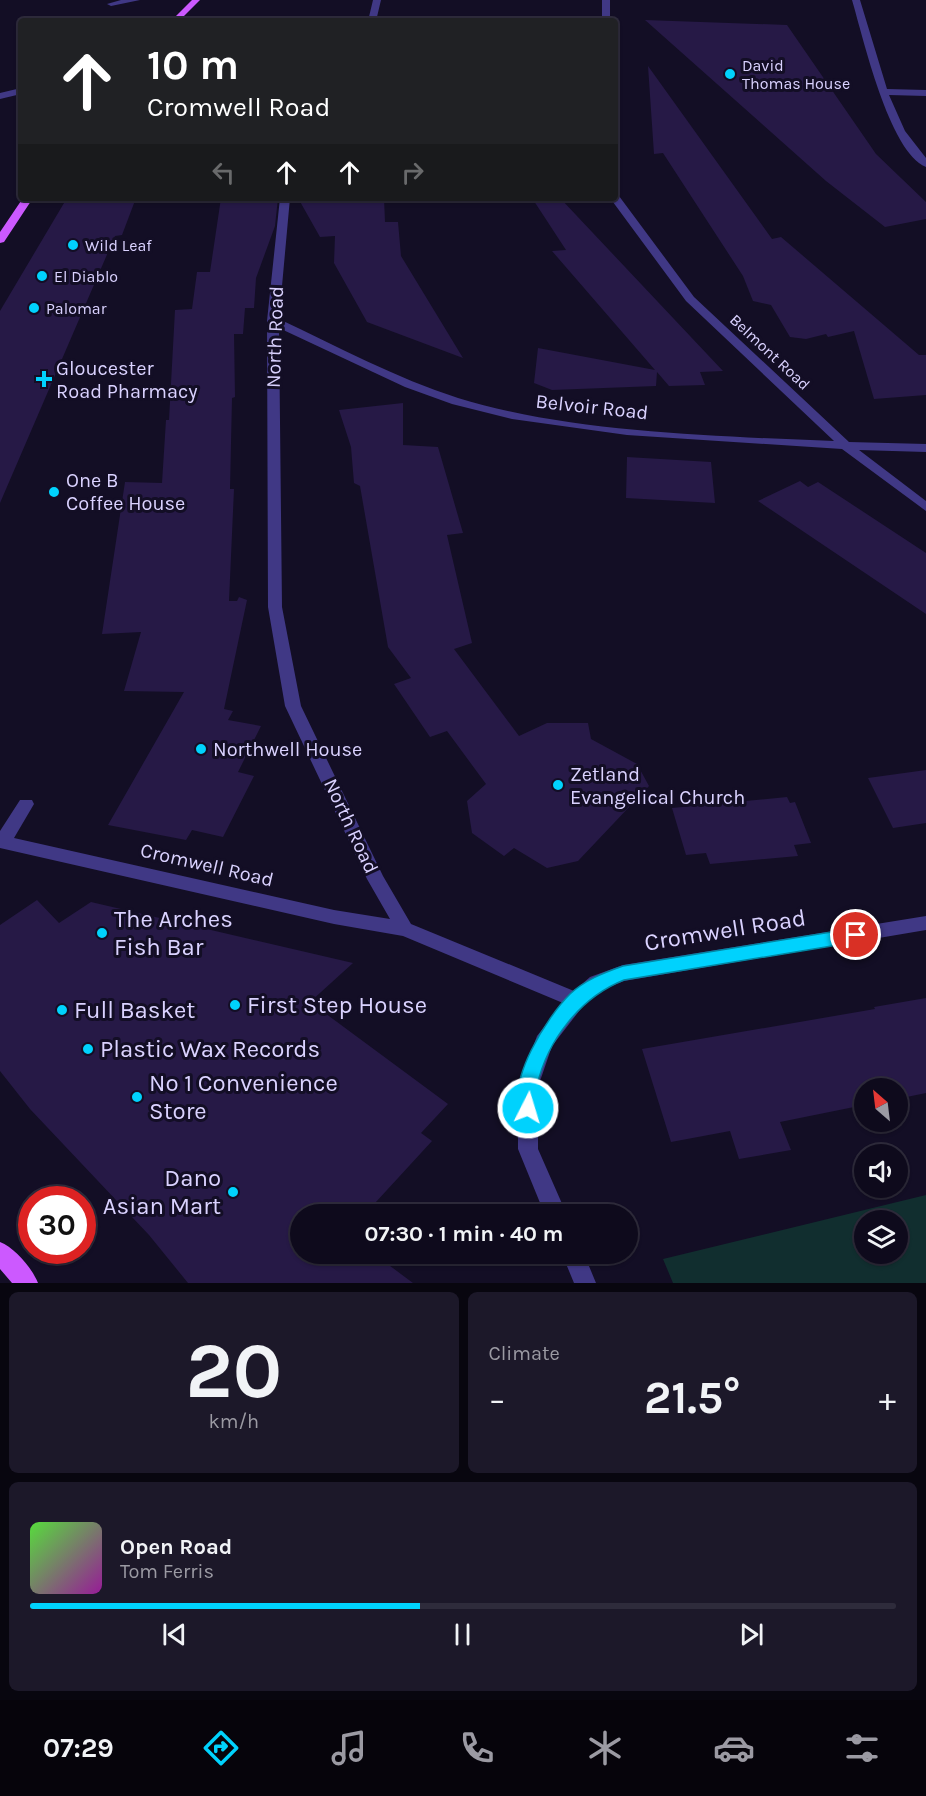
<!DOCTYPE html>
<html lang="en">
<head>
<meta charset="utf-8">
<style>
  :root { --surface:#0e0a1c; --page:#1c1829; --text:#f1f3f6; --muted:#9b9aa3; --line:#2e2b3b; --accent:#00d2fd }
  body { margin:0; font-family:Karla,sans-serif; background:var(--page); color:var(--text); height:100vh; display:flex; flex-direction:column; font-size:22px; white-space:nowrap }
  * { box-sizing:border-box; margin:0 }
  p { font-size:20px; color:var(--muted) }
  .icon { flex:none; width:33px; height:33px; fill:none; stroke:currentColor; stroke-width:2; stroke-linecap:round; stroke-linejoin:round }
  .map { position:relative; height:1283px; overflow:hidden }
  .side { display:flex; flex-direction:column; gap:9px; padding:9px; background:#08060f; flex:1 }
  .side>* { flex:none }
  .guide { position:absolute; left:18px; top:18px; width:600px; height:183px; border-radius:6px; box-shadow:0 2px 4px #0004,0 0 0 2px var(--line); background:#202124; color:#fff; overflow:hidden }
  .needle { width:39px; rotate:332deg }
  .tools { position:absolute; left:854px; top:1078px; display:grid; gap:12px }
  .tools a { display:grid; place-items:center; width:54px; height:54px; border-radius:50%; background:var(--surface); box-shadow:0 2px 4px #0004,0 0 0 2px var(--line); font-size:30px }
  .speed { position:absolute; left:18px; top:1186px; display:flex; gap:12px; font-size:30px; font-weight:700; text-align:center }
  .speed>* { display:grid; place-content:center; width:78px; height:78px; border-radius:50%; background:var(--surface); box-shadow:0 2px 4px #0004,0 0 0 2px var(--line); line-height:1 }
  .speed .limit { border:9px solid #d22; background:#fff; color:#111 }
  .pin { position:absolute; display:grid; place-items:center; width:51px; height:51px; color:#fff; margin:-26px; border:3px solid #fff; border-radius:50%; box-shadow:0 2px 6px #0007 }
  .me { position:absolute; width:66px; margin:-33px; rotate:5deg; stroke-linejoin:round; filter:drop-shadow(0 0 4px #0008) }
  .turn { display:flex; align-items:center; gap:21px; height:126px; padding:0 30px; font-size:27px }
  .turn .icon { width:78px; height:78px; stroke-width:2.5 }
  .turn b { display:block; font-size:42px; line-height:51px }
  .lanes { display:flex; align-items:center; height:57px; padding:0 30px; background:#0003; justify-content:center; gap:30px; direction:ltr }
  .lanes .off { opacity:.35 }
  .big { font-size:45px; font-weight:700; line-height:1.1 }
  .side .tile { flex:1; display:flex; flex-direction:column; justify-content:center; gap:9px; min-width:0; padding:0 21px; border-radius:9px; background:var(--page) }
  .side .dial { align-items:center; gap:0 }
  .dial b { font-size:78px; line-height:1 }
  .song { display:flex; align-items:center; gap:18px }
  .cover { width:72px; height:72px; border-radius:9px; background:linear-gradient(135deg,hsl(110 70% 55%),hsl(300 70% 35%)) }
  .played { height:6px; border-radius:3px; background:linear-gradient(90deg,var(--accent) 45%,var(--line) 45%) }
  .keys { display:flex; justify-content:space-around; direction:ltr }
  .heat { display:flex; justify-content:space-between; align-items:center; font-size:33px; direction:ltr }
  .side .tiles { flex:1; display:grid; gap:9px; grid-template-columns:1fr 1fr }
  .tile:last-child { grid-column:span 2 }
  .trip { position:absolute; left:290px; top:1204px; width:348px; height:60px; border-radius:30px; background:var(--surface); box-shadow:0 2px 4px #0004,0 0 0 2px var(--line); font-weight:700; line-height:60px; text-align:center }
  .tab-bar { display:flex; height:96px; justify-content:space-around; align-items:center; background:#06040b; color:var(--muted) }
  .tab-bar .icon { width:42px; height:42px }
  .tab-bar .active { color:var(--accent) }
  .tab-bar b { font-size:27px; color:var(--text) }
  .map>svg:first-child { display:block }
  .green { fill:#112e2f; fill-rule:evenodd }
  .building { fill:#261946 }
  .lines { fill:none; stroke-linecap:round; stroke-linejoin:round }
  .minor { fill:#403885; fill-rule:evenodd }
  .major { fill:#cc59ff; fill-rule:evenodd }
  .route { fill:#00d2fd; stroke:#0088a4; stroke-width:1.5 }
  .poi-dot { fill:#00d2fd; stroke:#130e25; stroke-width:2 }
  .labels { text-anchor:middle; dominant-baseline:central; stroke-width:6; stroke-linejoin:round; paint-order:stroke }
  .far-poi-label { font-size:16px; fill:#dad2ff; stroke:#130e25; text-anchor:start }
  .far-street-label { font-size:16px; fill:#dad2ff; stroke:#130e25 }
  .street-label { font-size:20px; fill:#dad2ff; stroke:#130e25 }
  .poi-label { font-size:20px; fill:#dad2ff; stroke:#130e25; text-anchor:start }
  .near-poi-label { font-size:24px; fill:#dad2ff; stroke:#130e25; text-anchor:start }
  .near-street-label { font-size:24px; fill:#dad2ff; stroke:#130e25 }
</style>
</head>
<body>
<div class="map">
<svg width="926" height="1283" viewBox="0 0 926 1283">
  <rect width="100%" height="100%" fill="#130e25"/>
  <!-- green -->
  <path class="green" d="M 926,1195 L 926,1283 L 673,1283 L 663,1259 ZM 864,1221 L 897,1221 L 897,1254 L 864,1254 Z"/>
  <!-- building -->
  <path class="building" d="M 645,20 L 787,25 L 876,154 L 926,202 L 926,219 L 885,227 L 826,181 Z
    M 648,66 L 772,239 L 781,237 L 919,355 L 926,355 L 926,395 L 874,399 L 854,331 L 828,337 L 826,334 L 806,339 L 790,337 L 771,305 L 753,301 L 743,276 L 663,153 L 654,154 Z
    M 67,198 L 136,198 L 122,235 L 115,236 L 0,503 L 0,311 Z
    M 221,198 L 278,198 L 275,226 L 256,278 L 254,308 L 245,308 L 243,334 L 234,334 L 235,397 L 232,398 L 230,489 L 234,489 L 229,601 L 237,601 L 239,597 L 247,600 L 224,709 L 233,711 L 228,720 L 261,726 L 238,772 L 254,776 L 223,837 L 192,830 L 186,840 L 108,825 L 184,692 L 124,691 L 141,632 L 102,634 L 125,482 L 162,483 L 166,420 L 169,420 L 175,310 L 192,309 L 197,272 L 210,272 Z
    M 298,198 L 384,198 L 385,222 L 398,222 L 401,256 L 463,358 L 367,322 L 334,263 L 335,236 L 320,237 Z
    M 532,198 L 560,198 L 723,371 L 700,372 L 705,385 L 669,386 L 657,372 L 656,386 L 552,390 L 534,383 L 538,348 L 655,370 L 552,251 L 566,250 Z
    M 403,403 L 403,445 L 438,447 L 463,533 L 447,535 L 472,643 L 454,649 L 519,736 L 547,723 L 588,723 L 591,739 L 637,764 L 649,786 L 578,861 L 547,868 L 514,848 L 504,856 L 472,833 L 467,801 L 486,784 L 447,731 L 430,737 L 394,684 L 411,678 L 388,647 L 360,486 L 354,483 L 351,447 L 339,410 Z
    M 627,457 L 711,462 L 715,503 L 626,498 Z
    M 800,481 L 808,487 L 818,482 L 926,553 L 926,614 L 758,501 Z
    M 926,770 L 926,823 L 893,828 L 868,778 Z
    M 787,797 L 790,803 L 795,802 L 811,843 L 794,845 L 798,856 L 710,864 L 706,853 L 686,855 L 672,808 Z
    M 37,900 L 59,923 L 91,902 L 353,963 L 310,1002 L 448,1104 L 421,1133 L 432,1141 L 364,1215 L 300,1215 L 300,1254 L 374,1254 L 413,1283 L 188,1283 L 149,1235 L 30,1109 L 0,1071 L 0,925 Z
    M 926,998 L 926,1093 L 897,1099 L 897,1089 L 864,1089 L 864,1105 L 780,1122 L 791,1150 L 739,1159 L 730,1131 L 671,1142 L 642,1049 L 875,1009 L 874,1007 Z"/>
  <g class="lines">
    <!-- minor -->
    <path class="minor" d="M 121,0 L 140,0 L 111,6 L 107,4 Z
      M 373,0 L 381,0 L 376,21 L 368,21 Z
      M 602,0 L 610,0 L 610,21 L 602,21 Z
      M 852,0 L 860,0 L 887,89 L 926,90 L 926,96 L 889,95 L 905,131 L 926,158 L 926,167 C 889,152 863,37 852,0 Z
      M 21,88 L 21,94 L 0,99 L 0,93 Z
      M 615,195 L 619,196 L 694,297 L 849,442 L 926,444 L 926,452 L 859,450 L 926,501 L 926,511 L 842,449 L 627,435 L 512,419 L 452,404 L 405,387 L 279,328 L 282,607 L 301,706 L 383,876 L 411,924 L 574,991 L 590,977 L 623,965 L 926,916 L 926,930 L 624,981 L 604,989 L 583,1006 L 552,1046 L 538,1087 L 538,1149 L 567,1215 L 545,1215 L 518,1149 L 518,1087 L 537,1036 L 563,1003 L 403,936 L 334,924 L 0,848 L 0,831 L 20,800 L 32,800 L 34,804 L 14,838 L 334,910 L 390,919 L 367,879 L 285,706 L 268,607 L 267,321 L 280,198 L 290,198 L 279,319 C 338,347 396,378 458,398 C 572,433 715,436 834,441 L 686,301 L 610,198 L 615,198 Z
      M 562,1254 L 584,1254 L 596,1283 L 574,1283 Z"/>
    <!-- major -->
    <path class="major" d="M 192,0 L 200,0 L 179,21 L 171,21 Z
      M 23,198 L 33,198 L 4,242 L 0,243 L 0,232 Z
      M 0,1242 C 15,1248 32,1268 38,1283 L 12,1283 L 0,1269 Z"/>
  </g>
  <!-- route -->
  <path class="route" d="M 856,928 L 862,930 L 864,935 L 862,940 L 856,942 L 624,980 C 581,997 547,1040 537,1086 C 535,1095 539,1104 534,1114 L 528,1116 L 521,1114 C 506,1081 547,1017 570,994 C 585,980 603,973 623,966 Z"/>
  <!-- markers -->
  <g class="poi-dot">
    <circle cx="730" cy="74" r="6"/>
    <circle cx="73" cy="245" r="6"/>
    <circle cx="42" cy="276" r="6"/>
    <circle cx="34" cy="308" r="6"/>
    <path d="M41 370h6v6h6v6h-6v6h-6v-6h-6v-6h6z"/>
    <circle cx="54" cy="492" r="6"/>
    <circle cx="201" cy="749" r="6"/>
    <circle cx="558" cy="785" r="6"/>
    <circle cx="102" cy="933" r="6"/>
    <circle cx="235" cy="1005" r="6"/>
    <circle cx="62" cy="1010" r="6"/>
    <circle cx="88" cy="1049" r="6"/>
    <circle cx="137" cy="1097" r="6"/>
    <circle cx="233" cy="1192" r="6"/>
  </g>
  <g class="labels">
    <!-- far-poi labels -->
    <g class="far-poi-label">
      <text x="742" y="65">David<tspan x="742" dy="18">Thomas House</tspan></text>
      <text x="85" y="245">Wild Leaf</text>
      <text x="54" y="276">El Diablo</text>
      <text x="46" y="308">Palomar</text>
    </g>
    <!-- far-street labels -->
    <g class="far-street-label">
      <text transform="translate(770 352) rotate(43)">Belmont Road</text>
    </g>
    <!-- street labels -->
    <g class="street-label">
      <text transform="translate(275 337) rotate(-88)">North Road</text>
      <text transform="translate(592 407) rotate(6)">Belvoir Road</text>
      <text transform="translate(351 826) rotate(65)">North Road</text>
      <text transform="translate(207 865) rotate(13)">Cromwell Road</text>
    </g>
    <!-- poi labels -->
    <g class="poi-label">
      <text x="56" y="368">Gloucester<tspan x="56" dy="23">Road Pharmacy</tspan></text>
      <text x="66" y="480">One B<tspan x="66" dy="23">Coffee House</tspan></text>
      <text x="213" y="749">Northwell House</text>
      <text x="570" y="774">Zetland<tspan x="570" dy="23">Evangelical Church</tspan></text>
    </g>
    <!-- near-poi labels -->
    <g class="near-poi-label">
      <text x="114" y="919">The Arches<tspan x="114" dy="28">Fish Bar</tspan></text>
      <text x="247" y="1005">First Step House</text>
      <text x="74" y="1010">Full Basket</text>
      <text x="100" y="1049">Plastic Wax Records</text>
      <text x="149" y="1083">No 1 Convenience<tspan x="149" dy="28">Store</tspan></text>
      <text x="221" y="1178" text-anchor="end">Dano<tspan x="221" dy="28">Asian Mart</tspan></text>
    </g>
    <!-- near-street labels -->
    <g class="near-street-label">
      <text transform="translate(725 930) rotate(-9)">Cromwell Road</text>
    </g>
  </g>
</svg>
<div class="tools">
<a><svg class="needle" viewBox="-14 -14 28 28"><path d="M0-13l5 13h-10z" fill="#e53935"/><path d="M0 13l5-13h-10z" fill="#9b9aa3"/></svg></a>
<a><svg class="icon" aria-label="sound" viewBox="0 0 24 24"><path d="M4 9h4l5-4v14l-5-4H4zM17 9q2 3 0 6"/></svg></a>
<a><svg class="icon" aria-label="layers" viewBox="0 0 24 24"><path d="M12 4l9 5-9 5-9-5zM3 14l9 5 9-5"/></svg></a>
</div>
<div class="speed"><div class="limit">30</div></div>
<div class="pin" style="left:856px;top:935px;background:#d93025"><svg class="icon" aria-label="arrive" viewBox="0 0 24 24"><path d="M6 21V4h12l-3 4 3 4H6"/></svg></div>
<svg class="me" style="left:528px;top:1108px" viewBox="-20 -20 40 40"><circle r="17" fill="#00d2fd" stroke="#fff" stroke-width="3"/><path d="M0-11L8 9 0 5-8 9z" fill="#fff"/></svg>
<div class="trip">07:30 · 1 min · 40 m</div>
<div class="guide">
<div class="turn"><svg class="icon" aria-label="ahead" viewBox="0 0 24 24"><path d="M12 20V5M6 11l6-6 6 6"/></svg><div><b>10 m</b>Cromwell Road</div></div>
<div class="lanes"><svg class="icon off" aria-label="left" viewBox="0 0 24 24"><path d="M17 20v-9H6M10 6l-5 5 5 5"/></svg><svg class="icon" aria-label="ahead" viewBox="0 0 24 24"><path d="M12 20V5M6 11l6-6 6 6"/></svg><svg class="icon" aria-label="ahead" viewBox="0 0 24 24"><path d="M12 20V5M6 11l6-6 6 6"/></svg><svg class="icon off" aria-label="right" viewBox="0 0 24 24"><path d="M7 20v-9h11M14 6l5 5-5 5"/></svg></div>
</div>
</div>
<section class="side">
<div class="tiles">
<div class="tile dial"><b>20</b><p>km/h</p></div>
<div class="tile"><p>Climate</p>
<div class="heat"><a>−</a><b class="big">21.5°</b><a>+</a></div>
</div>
<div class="tile">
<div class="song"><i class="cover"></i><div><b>Open Road</b><p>Tom Ferris</p></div></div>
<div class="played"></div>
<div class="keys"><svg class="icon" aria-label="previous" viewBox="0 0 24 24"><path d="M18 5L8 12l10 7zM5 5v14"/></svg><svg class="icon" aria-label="pause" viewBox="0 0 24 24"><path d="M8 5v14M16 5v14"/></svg><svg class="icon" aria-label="next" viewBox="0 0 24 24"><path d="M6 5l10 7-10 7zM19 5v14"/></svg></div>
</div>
</div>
</section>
<nav class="tab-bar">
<b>07:29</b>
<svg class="icon active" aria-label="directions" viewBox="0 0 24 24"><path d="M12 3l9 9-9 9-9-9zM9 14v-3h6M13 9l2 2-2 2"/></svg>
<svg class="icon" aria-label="music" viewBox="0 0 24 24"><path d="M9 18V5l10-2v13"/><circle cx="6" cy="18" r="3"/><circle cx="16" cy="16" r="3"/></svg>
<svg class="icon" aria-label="phone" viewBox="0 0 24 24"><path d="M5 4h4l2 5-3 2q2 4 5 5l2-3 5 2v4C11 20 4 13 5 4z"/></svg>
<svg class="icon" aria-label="climate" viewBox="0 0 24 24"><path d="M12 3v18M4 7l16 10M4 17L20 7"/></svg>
<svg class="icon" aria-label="car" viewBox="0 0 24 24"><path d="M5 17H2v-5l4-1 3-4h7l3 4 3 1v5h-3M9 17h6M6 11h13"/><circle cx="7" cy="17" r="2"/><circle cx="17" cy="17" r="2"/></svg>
<svg class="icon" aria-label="filters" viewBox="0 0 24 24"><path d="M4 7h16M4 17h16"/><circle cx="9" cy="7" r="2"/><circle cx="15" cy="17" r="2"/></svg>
</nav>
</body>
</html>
